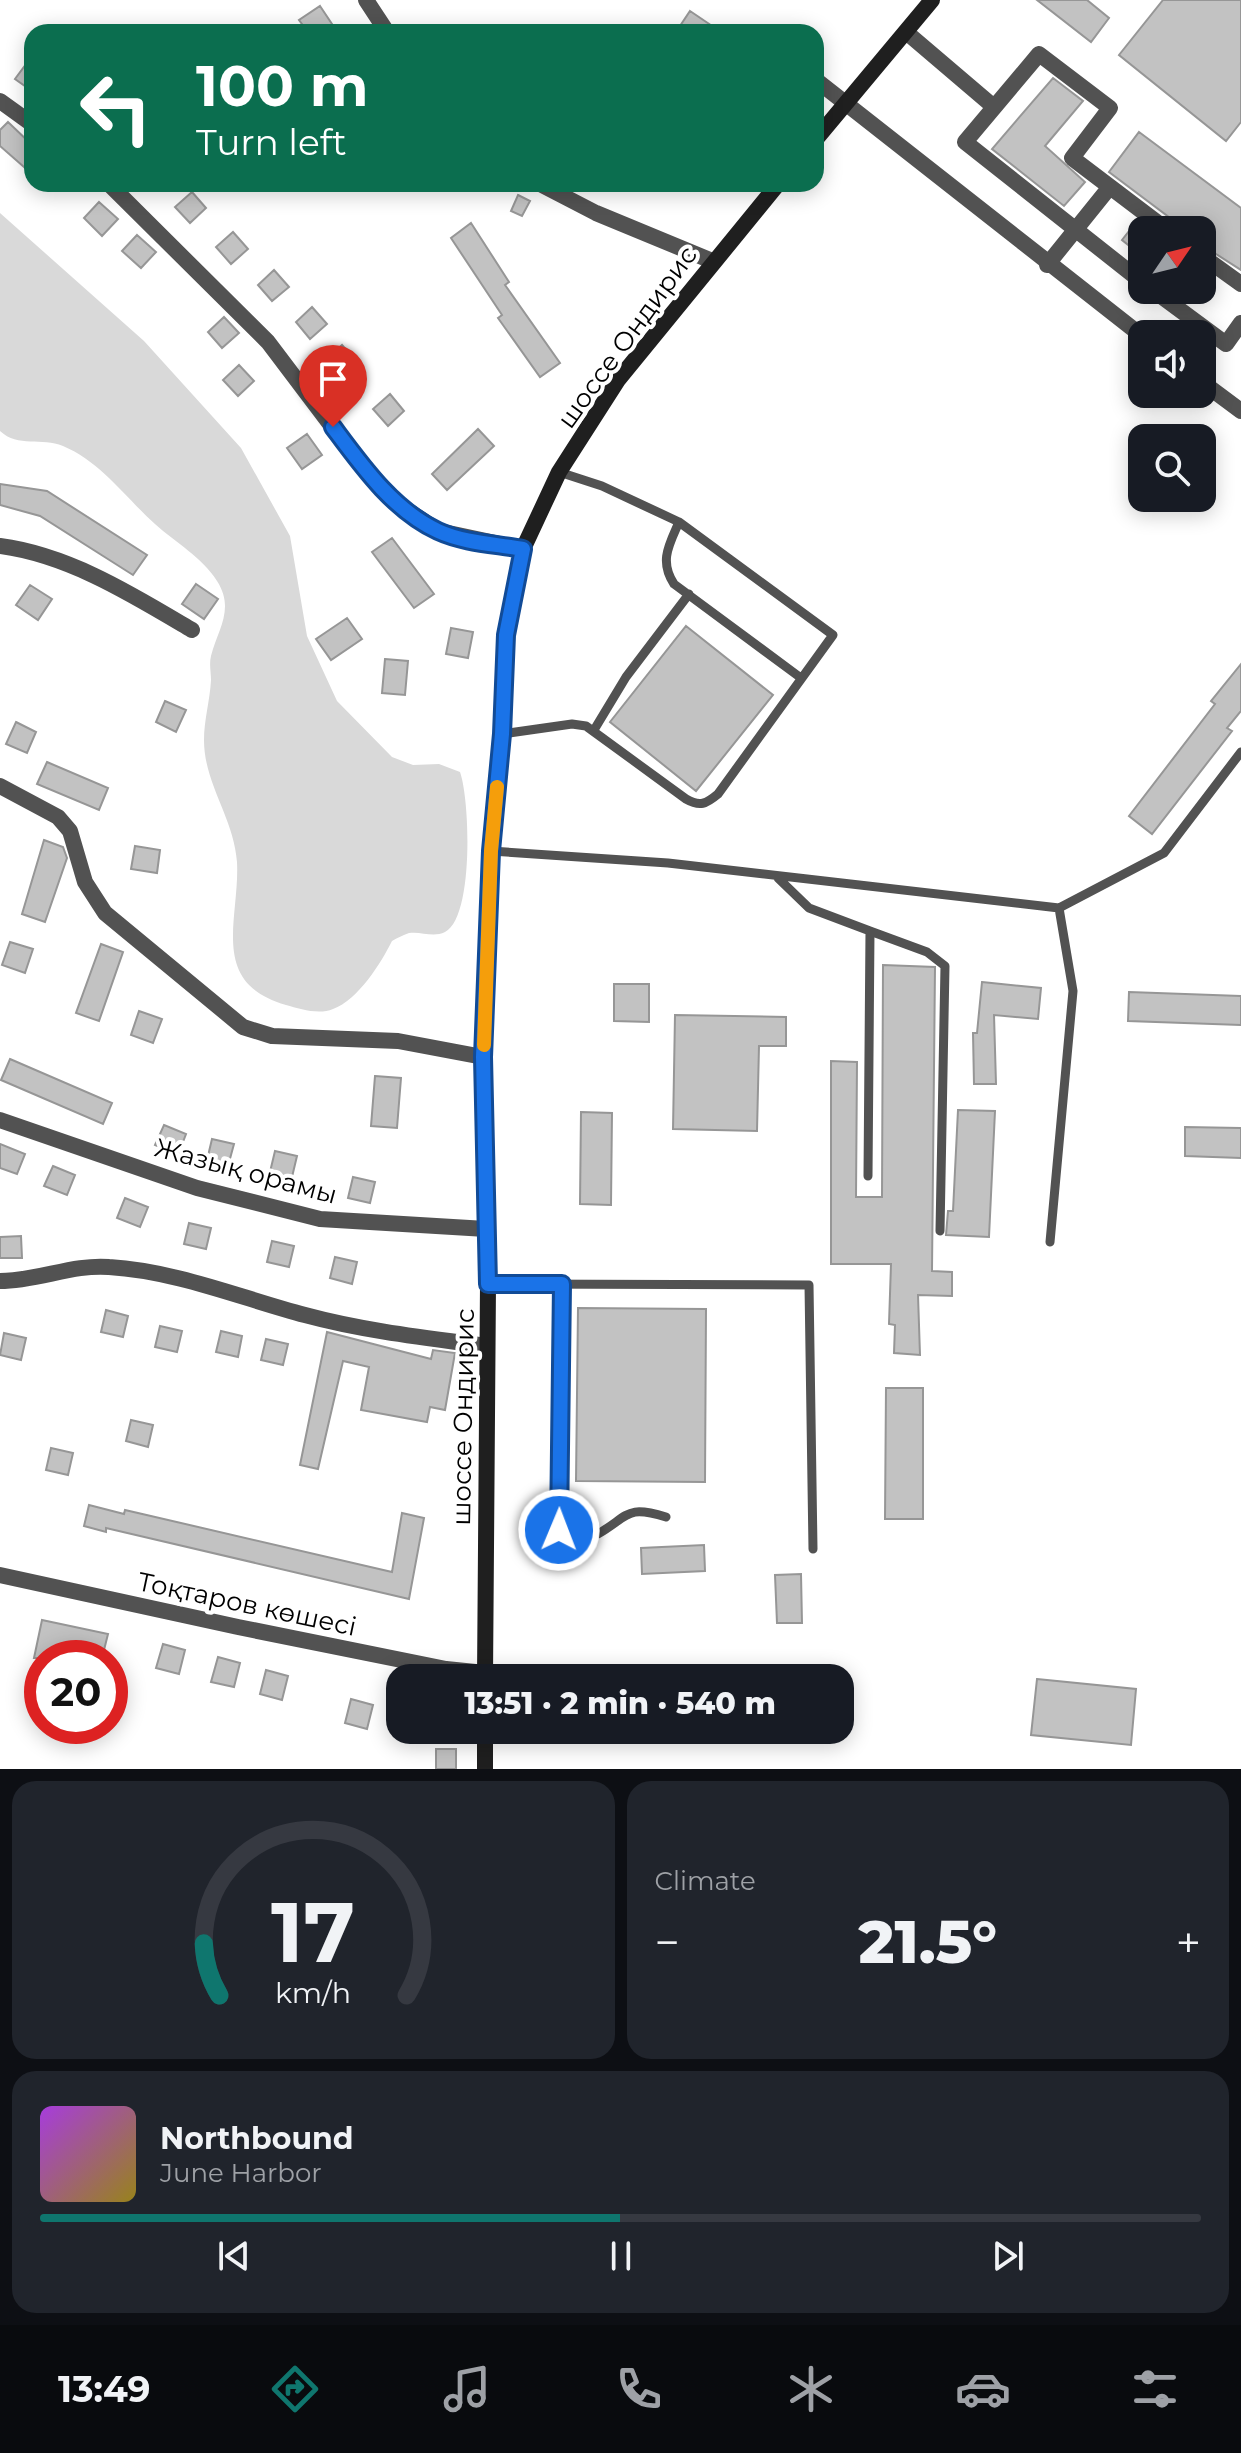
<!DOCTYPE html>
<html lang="en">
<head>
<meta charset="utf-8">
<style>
  :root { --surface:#171b24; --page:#20242c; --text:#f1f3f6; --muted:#9ea1a6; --line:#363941; --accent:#0f766e }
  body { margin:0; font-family:Montserrat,sans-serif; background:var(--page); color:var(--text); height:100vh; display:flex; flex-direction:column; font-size:30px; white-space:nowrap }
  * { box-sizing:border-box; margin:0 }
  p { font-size:26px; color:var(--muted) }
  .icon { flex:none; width:44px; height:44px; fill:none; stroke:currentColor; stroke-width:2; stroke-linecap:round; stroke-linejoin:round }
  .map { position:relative; height:1769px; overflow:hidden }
  .drawer { display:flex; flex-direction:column; gap:12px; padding:12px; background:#0d0f14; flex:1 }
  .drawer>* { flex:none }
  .guide { position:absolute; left:24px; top:24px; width:800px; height:168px; border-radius:24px; box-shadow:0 4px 20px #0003; background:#0b6e4f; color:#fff; overflow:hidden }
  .needle { width:52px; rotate:55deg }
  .fabs { position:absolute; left:1128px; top:216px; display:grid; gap:16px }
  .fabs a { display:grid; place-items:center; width:88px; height:88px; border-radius:16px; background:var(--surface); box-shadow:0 4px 20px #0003; font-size:40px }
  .speed { position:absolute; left:24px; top:1640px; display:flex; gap:16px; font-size:40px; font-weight:700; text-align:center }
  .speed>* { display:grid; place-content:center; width:104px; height:104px; border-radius:50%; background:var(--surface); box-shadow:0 4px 20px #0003; line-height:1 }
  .speed .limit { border:12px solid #d22; background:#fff; color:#111 }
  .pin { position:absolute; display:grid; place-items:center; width:68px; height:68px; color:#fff; margin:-82px -34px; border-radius:50% 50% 50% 0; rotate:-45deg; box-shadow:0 0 8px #0007 }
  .pin .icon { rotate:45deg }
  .me { position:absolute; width:88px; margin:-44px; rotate:1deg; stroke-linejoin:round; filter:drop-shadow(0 0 6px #0008) }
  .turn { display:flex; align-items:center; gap:28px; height:168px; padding:0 40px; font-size:36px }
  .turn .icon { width:104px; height:104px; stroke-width:2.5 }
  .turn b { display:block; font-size:56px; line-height:68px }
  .big { font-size:60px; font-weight:800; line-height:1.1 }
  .drawer .tile { flex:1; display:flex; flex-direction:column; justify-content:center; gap:12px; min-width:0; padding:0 28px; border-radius:24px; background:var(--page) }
  .drawer .dial { align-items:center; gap:0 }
  .dial svg { height:208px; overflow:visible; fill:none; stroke:var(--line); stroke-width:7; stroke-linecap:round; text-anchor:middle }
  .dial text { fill:var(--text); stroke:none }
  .song { display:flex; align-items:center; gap:24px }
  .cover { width:96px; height:96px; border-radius:12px; background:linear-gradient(135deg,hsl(280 70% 55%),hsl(50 70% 35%)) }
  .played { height:8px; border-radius:4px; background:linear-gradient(90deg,var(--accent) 50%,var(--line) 50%) }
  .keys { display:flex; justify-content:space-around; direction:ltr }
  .heat { display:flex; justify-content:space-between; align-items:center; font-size:44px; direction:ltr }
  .drawer .tiles { flex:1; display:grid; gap:12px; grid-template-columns:1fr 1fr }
  .tile:last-child { grid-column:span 2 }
  .trip { position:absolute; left:386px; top:1664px; width:468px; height:80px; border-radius:24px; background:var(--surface); box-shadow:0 4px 20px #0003; font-weight:800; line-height:80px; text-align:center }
  .tab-bar { display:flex; height:128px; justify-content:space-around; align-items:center; background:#090b0e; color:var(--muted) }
  .tab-bar .icon { width:56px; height:56px }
  .tab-bar .on { color:var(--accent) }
  .tab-bar b { font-size:36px; color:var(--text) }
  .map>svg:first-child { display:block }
  .green { fill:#d9d9d9 }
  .building { fill:#c2c2c2; stroke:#969696; stroke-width:2 }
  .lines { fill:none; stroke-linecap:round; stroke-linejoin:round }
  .lane { stroke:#525252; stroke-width:9 }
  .street { stroke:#525252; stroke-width:16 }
  .secondary { stroke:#1f1f1f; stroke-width:16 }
  .route-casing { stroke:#114b97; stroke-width:20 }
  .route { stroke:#1a73e8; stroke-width:14 }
  .slow { stroke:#f59e0b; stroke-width:14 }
  .labels { text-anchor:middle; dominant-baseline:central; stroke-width:8; stroke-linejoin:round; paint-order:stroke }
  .street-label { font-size:26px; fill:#000; stroke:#fff }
</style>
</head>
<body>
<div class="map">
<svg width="1241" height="1769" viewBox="0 0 1241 1769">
  <rect width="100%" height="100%" fill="#fff"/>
  <!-- green -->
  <path class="green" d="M 0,213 L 144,341 L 241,448 L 290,536 L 307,636 L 337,701 L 392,757 L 413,765 L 439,764 L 460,772 C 470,800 474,917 445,932 C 433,938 421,931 409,933 C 403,935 397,938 392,941 C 381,963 358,1000 333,1009 C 319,1015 300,1009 286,1005 C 208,983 240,919 237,862 C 234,818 204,784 204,740 C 204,720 210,700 211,680 C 211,672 209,664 211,656 C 218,629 235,609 217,581 C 202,557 176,543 155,524 C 125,497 101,462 63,446 C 42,437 18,448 0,431 Z"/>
  <!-- building -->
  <path class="building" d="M 1037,0 L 1087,0 L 1109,18 L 1091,42 Z
    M 1163,0 L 1241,0 L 1241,122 L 1226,141 L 1119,55 Z
    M 320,6 L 334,27 L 327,32 L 308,32 L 299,20 Z
    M 690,11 L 721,32 L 676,32 Z
    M 32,56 L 32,91 L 15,79 Z
    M 1053,78 L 1083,101 L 1045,146 L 1085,182 L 1064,206 L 992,149 Z
    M 8,122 L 32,145 L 32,174 L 0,146 L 0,130 Z
    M 1139,132 L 1241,208 L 1241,270 L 1202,245 L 1202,230 L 1178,230 L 1174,221 L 1109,172 Z
    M 192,192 L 206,208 L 190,223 L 175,207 Z
    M 518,195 L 530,201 L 522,216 L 511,211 Z
    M 99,202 L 118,219 L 102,236 L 84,218 Z
    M 1137,221 L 1149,230 L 1142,230 L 1142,256 L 1122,240 Z
    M 471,223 L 509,282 L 505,285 L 560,363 L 540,377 L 498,318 L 502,315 L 451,238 Z
    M 233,232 L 248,249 L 231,264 L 216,247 Z
    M 137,235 L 156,252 L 141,268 L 122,251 Z
    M 274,270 L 289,287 L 272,301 L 258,285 Z
    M 312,307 L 327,324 L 310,339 L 296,322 Z
    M 224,317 L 239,333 L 222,348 L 208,332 Z
    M 342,345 L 357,362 L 340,377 L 326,360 Z
    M 239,365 L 254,381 L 238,396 L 223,380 Z
    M 390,394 L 404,411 L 388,426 L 373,409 Z
    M 478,429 L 494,446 L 447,490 L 432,474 Z
    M 307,434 L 322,455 L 302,469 L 287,448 Z
    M 0,484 L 47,491 L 147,555 L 133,575 L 40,516 L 0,505 Z
    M 392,538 L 434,594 L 414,608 L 372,552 Z
    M 196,584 L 218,599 L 204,619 L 182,604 Z
    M 30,585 L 52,599 L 38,620 L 16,605 Z
    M 347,618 L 362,639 L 331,660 L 316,639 Z
    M 686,626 L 773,695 L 696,791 L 610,722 Z
    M 451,628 L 473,632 L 468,658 L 446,654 Z
    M 385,659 L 408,661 L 405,695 L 382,693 Z
    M 1241,664 L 1241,711 L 1227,728 L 1232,731 L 1152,834 L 1129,816 L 1215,704 L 1211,701 Z
    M 165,701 L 186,710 L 176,732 L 156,722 Z
    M 16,722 L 36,732 L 27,753 L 6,744 Z
    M 47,762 L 108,788 L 99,810 L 37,784 Z
    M 44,840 L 63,847 L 67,858 L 45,922 L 22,914 Z
    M 135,846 L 160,850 L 157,873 L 131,869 Z
    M 10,942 L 33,949 L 25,973 L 2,965 Z
    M 101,944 L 123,952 L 99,1021 L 76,1013 Z
    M 883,965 L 935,967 L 932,1271 L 952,1272 L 952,1296 L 918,1295 L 920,1355 L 894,1353 L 895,1325 L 889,1324 L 891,1264 L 831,1264 L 831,1061 L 857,1062 L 856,1197 L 882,1197 Z
    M 982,982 L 1041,988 L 1038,1019 L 994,1015 L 996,1084 L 974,1084 L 973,1033 L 977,1033 Z
    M 614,984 L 649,984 L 649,1022 L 614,1021 Z
    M 1129,992 L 1241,996 L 1241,1025 L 1128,1021 Z
    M 139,1011 L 162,1019 L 153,1043 L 131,1035 Z
    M 675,1015 L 786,1017 L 786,1046 L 759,1046 L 757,1131 L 673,1129 Z
    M 10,1059 L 112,1103 L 103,1124 L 1,1080 Z
    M 375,1076 L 401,1078 L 397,1128 L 371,1126 Z
    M 958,1110 L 995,1111 L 989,1237 L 946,1235 L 948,1211 L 953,1211 Z
    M 581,1112 L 612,1113 L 611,1205 L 580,1204 Z
    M 164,1125 L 186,1134 L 178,1155 L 155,1145 Z
    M 1185,1127 L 1241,1128 L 1241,1158 L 1185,1156 Z
    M 212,1139 L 234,1144 L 228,1166 L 207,1160 Z
    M 0,1144 L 25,1154 L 17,1174 L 0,1168 Z
    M 275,1151 L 297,1156 L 292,1177 L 270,1172 Z
    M 53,1166 L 75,1175 L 67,1195 L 44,1186 Z
    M 353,1177 L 375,1182 L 370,1203 L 348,1198 Z
    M 125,1198 L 148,1207 L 140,1227 L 117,1218 Z
    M 189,1223 L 211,1228 L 206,1249 L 184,1244 Z
    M 21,1236 L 22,1258 L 0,1258 L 0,1237 Z
    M 272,1241 L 294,1246 L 289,1267 L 267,1262 Z
    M 335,1257 L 357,1262 L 352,1284 L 330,1278 Z
    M 578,1308 L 706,1309 L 705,1482 L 576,1481 Z
    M 106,1310 L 128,1316 L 123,1337 L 101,1332 Z
    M 160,1326 L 182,1331 L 177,1352 L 155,1347 Z
    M 221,1331 L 242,1336 L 238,1357 L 216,1352 Z
    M 327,1332 L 431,1359 L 433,1350 L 455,1353 L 445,1410 L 430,1407 L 427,1422 L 361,1410 L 369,1367 L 343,1361 L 318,1469 L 300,1465 Z
    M 4,1333 L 26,1338 L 21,1360 L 0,1355 Z
    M 266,1339 L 288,1344 L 283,1365 L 261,1360 Z
    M 886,1388 L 923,1388 L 923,1519 L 885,1519 Z
    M 131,1420 L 153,1425 L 148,1447 L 126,1441 Z
    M 51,1448 L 73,1453 L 68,1475 L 46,1470 Z
    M 89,1505 L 124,1514 L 125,1510 L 392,1572 L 402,1513 L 424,1518 L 409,1599 L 106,1528 L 106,1532 L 84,1526 Z
    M 704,1545 L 705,1571 L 642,1574 L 641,1548 Z
    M 801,1574 L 802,1623 L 777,1623 L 775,1575 Z
    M 42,1620 L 108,1634 L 102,1658 L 68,1650 L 66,1658 L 34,1658 Z
    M 163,1644 L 185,1650 L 179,1674 L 156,1668 Z
    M 218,1657 L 240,1663 L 234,1687 L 211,1682 Z
    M 266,1670 L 288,1676 L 282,1700 L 260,1694 Z
    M 1037,1679 L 1136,1689 L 1131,1745 L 1031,1735 Z
    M 351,1699 L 373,1705 L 367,1729 L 345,1723 Z
    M 436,1749 L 456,1749 L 456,1769 L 436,1769 Z"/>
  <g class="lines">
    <!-- lane -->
    <path class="lane" d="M 679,522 C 669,545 659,561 674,584 L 801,678
      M 594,730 L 626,677 L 689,594
      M 502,734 L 572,724 L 586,726 L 686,799 C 700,807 706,804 718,794 L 833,635 L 679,522 L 602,486 L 559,472
      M 491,851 L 668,863 L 1059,908 L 1164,853 L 1241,752
      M 778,878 L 809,908 L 870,931 L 868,1176
      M 870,931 L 927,952 L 945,966 L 940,1231
      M 1050,1242 L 1073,991 L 1059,908
      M 488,1284 L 809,1285 L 813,1549
      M 562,1284 L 559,1530 L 598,1534 C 630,1515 626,1505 666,1517"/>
    <!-- street -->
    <path class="street" d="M 366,0 L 387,32
      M 906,32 L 994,107
      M 816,80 L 1142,336
      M 0,101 L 32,124
      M 109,184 L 268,342 L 364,469 L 395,502 L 439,531 L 523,549
      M 540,184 L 596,213 L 712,261
      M 1202,256 L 1241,284
      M 1047,265 L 1109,188
      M 1142,282 L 965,142 L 1039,54 L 1110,108 L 1072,158 L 1167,230
      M 1153,290 L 1226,344 L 1241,323
      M 1202,382 L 1241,411
      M 0,546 C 69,555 133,595 192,630
      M 0,786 L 58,817 L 70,831 L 85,882 L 105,913 L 243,1027 L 272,1036 L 398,1041 L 483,1057
      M 0,1120 L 197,1188 L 320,1219 L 486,1229
      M 0,1281 C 38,1281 73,1264 109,1267 C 176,1271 241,1298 305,1315 C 364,1331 427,1338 487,1346
      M 0,1575 L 238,1627 L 446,1669 L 485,1673"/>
    <!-- secondary -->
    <path class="secondary" d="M 816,139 L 932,0
      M 485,1678 L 488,1284 L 483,1057 L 491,851 L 502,734 L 506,635 L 523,549 L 559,472 L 618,380 L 778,184
      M 485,1769 L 485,1730"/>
  </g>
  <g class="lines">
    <!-- route casing -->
    <g class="route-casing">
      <path id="route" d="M 333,427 C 362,466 393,510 438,531 C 464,543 496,544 523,549 L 506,635 L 502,734 L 491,851 L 483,1057 L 488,1284 L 562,1284 L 559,1530"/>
    </g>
    <!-- route -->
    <use href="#route" class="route"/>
    <!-- slow -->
    <path class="slow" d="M 484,1045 L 491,851 L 497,787"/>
  </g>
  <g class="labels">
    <!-- street labels -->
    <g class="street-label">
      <text transform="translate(627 337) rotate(-54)">шоссе Ондирис</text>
      <text transform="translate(246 1171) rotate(15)">Жазық орамы</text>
      <text transform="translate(463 1417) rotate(-89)">шоссе Ондирис</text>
      <text transform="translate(247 1604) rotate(12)">Тоқтаров көшесі</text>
    </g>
  </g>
</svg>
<div class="fabs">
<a><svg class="needle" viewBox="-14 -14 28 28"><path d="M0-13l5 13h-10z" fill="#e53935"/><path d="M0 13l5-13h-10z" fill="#9ea1a6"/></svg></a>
<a><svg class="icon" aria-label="sound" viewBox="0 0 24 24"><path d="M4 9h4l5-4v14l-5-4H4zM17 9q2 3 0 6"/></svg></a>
<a><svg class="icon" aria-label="search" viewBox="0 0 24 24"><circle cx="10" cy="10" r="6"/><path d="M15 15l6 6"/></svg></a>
</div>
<div class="speed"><div class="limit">20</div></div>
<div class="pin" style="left:333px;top:427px;background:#d93025"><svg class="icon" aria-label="arrive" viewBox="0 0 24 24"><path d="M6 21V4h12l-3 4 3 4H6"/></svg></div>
<svg class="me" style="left:559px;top:1530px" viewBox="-20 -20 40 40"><circle r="17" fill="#1a73e8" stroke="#fff" stroke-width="3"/><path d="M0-11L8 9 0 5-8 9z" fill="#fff"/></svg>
<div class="trip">13:51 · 2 min · 540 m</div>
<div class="guide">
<div class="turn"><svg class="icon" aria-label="left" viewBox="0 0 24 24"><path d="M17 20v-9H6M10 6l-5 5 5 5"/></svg><div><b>100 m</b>Turn left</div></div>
</div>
</div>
<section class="drawer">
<div class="tiles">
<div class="tile dial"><svg viewBox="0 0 100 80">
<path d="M14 69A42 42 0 1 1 86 69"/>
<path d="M14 69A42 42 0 0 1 8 49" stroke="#0f766e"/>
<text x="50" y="56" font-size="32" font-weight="700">17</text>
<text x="50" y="72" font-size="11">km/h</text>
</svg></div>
<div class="tile"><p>Climate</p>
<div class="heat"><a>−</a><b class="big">21.5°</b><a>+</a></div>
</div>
<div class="tile">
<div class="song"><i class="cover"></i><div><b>Northbound</b><p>June Harbor</p></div></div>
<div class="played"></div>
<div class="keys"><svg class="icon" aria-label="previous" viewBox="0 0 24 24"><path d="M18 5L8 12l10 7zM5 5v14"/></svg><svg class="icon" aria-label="pause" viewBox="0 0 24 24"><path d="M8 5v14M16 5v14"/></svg><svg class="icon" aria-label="next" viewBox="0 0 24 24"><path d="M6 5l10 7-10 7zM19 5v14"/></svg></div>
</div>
</div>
</section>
<nav class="tab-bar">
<b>13:49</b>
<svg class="icon on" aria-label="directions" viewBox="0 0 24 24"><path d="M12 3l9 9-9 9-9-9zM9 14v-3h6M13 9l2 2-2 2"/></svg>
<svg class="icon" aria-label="music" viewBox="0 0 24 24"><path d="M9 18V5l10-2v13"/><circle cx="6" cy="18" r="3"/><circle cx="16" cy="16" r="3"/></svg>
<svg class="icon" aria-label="phone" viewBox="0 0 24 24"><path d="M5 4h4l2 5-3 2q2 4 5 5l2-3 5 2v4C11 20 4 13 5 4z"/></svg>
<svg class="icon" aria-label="climate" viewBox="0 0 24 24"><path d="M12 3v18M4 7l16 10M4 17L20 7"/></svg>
<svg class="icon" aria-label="car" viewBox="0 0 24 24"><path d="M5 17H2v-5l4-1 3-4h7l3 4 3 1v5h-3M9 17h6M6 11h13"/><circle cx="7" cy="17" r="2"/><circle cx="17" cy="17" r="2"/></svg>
<svg class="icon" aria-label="filters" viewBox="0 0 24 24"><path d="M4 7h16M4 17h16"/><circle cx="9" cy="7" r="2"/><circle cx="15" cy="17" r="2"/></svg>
</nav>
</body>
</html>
